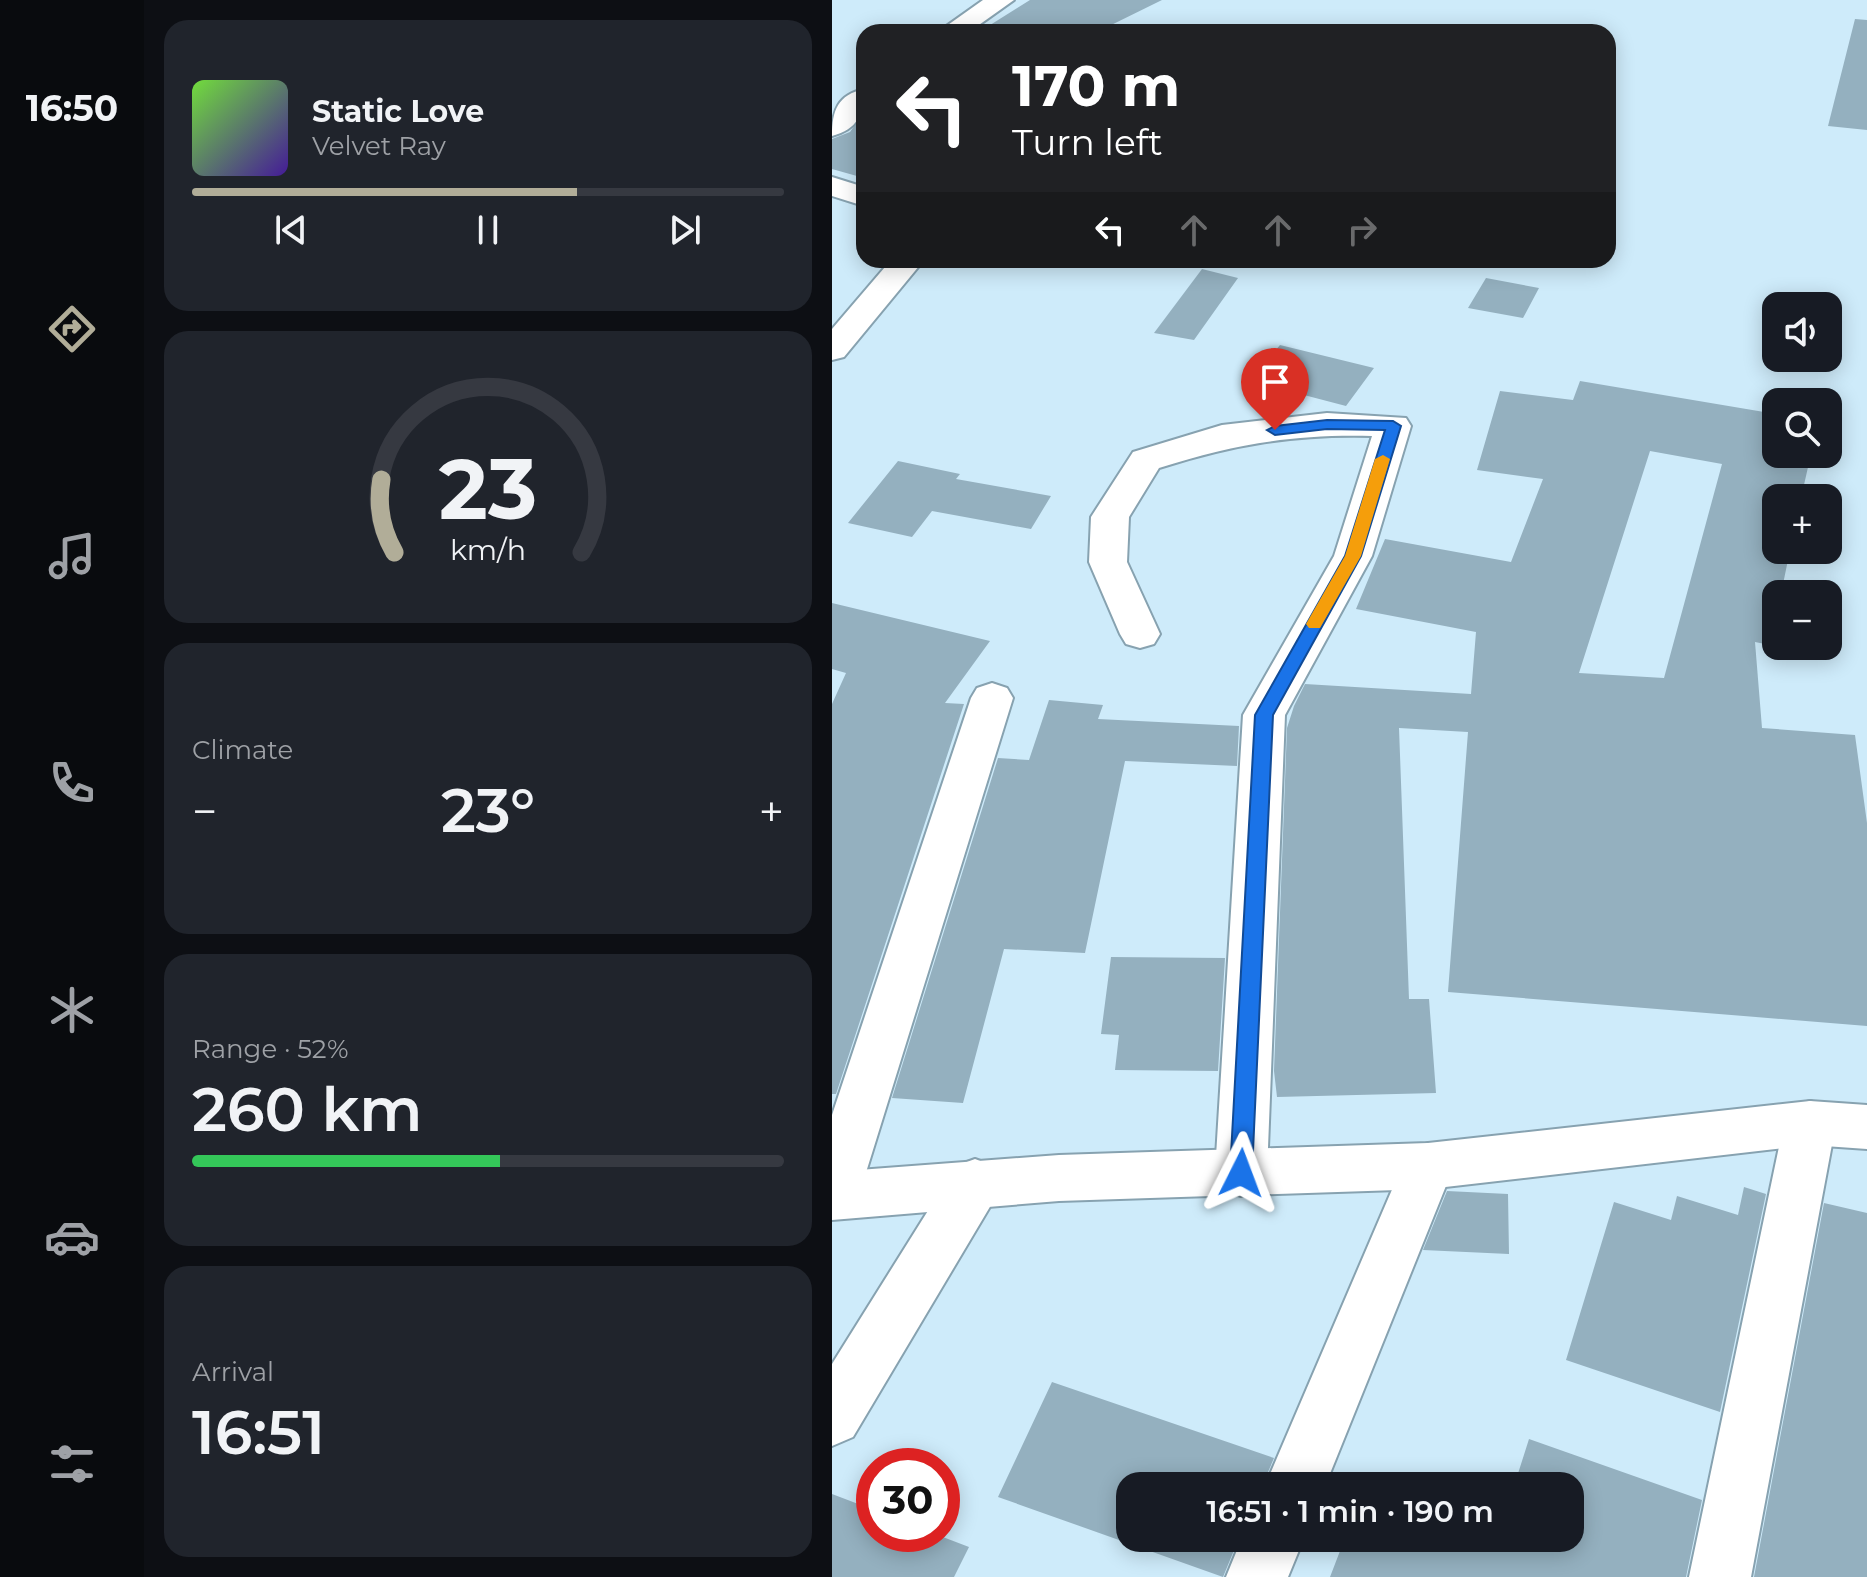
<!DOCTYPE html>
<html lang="en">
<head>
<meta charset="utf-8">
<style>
  :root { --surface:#171b24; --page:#20242c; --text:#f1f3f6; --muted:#9ea1a6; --line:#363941; --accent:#b1ad98 }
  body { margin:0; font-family:Montserrat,sans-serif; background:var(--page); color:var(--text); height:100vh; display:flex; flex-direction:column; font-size:30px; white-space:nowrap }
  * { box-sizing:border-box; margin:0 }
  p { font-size:26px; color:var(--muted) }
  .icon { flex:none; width:44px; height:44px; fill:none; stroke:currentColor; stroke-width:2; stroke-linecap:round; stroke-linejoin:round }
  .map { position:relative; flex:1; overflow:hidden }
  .side { display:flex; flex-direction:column; gap:20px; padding:20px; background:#0d0f14; width:688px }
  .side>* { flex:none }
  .hud { position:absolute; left:24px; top:24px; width:760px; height:244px; border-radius:24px; box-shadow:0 4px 20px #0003; background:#202124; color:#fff; overflow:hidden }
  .fabs { position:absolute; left:930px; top:292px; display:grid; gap:16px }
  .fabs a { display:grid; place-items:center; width:80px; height:80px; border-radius:16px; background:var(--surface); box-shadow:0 4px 20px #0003; font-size:40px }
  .speed { position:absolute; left:24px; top:1448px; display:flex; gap:16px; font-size:40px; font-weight:700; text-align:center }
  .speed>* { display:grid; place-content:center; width:104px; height:104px; border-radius:50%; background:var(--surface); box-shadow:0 4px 20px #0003; line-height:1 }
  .speed .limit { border:12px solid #d22; background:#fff; color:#111 }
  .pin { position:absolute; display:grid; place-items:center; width:68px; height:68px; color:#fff; margin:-82px -34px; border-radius:50% 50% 50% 0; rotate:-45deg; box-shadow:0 0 8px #0007 }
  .pin .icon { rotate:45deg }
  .me { position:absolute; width:88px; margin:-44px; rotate:3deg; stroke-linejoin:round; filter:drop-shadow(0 0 6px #0008) }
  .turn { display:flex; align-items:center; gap:28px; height:168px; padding:0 24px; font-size:36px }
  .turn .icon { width:104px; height:104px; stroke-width:2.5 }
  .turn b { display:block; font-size:56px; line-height:68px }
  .lanes { display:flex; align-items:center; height:76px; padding:0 24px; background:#0003; justify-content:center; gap:40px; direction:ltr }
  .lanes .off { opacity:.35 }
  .big { font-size:60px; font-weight:600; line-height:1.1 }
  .side .tile { flex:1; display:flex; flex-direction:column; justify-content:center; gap:12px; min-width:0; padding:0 28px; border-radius:24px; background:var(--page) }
  .side .dial { align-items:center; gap:0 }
  .dial svg { height:208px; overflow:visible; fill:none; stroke:var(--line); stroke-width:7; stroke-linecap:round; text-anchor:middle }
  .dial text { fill:var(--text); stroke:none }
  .song { display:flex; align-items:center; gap:24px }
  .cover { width:96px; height:96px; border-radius:12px; background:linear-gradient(135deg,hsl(100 70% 55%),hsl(260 70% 35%)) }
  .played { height:8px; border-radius:4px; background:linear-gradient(90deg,var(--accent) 65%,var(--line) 65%) }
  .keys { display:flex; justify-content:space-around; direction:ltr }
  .heat { display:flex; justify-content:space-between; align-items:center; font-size:44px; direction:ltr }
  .charge { height:12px; border-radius:6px; background:linear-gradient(90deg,#34c759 52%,var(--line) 0) }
  .trip { position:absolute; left:284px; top:1472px; width:468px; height:80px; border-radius:24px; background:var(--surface); box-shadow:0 4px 20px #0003; font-weight:600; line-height:80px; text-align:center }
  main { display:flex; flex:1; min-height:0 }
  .menu { display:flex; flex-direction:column; width:144px; justify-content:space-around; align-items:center; background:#090b0e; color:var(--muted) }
  .menu .icon { width:56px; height:56px }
  .menu .selected { color:var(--accent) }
  .menu b { font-size:36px; color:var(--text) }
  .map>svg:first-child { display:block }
  .building { fill:#94b0bf; fill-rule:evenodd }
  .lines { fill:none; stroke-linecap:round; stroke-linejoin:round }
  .minor-casing { stroke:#87a2b0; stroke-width:4 }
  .tertiary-casing { stroke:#87a2b0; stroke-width:4 }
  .minor { fill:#fff; fill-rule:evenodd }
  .tertiary { fill:#fff; fill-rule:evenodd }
  .route { fill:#1a73e8; stroke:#114b97; stroke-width:2 }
  .slow { fill:#f59e0b }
</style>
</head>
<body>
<main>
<nav class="menu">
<b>16:50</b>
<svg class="icon selected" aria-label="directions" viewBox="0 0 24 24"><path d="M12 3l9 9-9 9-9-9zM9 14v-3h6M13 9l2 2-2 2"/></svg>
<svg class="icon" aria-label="music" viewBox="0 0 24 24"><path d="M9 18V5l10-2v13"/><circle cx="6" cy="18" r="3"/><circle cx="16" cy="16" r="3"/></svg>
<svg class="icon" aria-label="phone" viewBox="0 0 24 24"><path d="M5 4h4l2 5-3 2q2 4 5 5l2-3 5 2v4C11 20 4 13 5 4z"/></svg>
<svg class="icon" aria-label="climate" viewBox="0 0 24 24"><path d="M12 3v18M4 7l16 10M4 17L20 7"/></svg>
<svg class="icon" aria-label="car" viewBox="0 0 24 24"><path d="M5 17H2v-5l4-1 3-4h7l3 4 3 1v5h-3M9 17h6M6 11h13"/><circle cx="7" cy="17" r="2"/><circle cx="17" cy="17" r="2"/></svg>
<svg class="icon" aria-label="filters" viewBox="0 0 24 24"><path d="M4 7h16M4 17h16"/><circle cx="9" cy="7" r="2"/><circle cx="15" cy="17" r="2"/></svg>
</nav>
<section class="side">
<div class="tile">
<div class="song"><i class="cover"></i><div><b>Static Love</b><p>Velvet Ray</p></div></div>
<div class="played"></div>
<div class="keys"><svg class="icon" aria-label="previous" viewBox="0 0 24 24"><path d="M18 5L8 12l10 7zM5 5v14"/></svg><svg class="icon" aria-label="pause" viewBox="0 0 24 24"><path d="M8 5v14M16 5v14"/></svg><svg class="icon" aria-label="next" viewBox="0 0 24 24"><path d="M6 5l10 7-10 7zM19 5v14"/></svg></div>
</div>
<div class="tile dial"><svg viewBox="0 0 100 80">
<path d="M14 69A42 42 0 1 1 86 69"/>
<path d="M14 69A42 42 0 0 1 9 41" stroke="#b1ad98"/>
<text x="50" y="56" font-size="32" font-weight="700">23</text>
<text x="50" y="72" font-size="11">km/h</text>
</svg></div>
<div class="tile"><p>Climate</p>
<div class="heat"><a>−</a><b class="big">23°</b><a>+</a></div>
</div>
<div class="tile"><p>Range · 52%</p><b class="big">260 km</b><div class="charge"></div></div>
<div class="tile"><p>Arrival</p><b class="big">16:51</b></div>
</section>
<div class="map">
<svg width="1035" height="1577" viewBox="0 0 1035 1577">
  <rect width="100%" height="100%" fill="#ceebfa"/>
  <!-- building -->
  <path class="building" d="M 198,0 L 330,0 L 265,32 L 147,32 Z
    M 1023,19 L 1035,20 L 1035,130 L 996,126 Z
    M 32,112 L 32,178 L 0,169 L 0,139 L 18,132 Z
    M 370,269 L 406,278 L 362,340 L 322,333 Z
    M 654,278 L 707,288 L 691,318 L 636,308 Z
    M 448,345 L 542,368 L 514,406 L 472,395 L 463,407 L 419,396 L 428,384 L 418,382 Z
    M 748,381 L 944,414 L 944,454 L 979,454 L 969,498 L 944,498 L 944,550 L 958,550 L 949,594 L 944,594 L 938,645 L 923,642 L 930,728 L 1023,735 L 1035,823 L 1035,1026 L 616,992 L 636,732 L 567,728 L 577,999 L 597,999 L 604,1093 L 445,1097 L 442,1071 L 455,728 L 462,706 L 473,684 L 639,694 L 644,632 L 524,609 L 553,539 L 679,562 L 711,479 L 645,470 L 668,391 L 741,400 ZM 818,451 L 890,464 L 832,678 L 747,673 Z
    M 66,461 L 128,474 L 124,479 L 219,496 L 199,529 L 100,511 L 80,537 L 16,523 Z
    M 0,603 L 158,641 L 113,703 L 132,704 L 4,1094 L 0,1094 L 0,704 L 14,673 L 0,669 Z
    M 217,700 L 271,705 L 266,719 L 407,726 L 405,766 L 293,761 L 253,953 L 172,949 L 131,1103 L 60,1098 L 166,758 L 197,760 Z
    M 279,957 L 393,958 L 386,1071 L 283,1070 L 287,1035 L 269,1034 Z
    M 912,1187 L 934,1194 L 888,1412 L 734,1360 L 782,1202 L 839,1220 L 845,1196 L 906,1215 Z
    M 615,1191 L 676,1194 L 677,1254 L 591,1250 Z
    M 992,1203 L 1035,1213 L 1035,1577 L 922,1577 Z
    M 220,1382 L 442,1458 L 430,1486 L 298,1486 L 298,1538 L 407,1538 L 391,1577 L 166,1497 Z
    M 697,1439 L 870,1500 L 854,1577 L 498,1577 L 513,1538 L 738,1538 L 738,1486 L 682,1486 Z
    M 0,1494 L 42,1510 L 42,1534 L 103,1534 L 137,1547 L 122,1577 L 0,1577 Z"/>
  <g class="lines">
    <!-- minor casing -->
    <g class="minor-casing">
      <path id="minor" d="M 151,0 L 182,0 L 137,32 L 106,32 Z
        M 32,89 C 32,114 26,129 0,136 C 0,110 6,95 32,89 Z
        M 0,177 L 32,187 L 32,206 L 0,196 Z
        M 59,260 L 92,260 L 12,357 L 0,360 L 0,329 Z
        M 495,413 L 574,418 L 579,426 L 540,556 L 453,715 L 435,1173 L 428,1189 L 409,1196 L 390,1189 L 383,1173 L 411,715 L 502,556 L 540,436 C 462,434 402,444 327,468 L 297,517 L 295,562 L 328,634 L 322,644 L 308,648 L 294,644 L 288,634 L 257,562 L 259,517 L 301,452 L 390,425 Z
        M 160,683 L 175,688 L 181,698 L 27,1195 L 19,1212 L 0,1219 L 0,1115 L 139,698 L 145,688 Z
        M 978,1101 L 996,1107 L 1004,1123 L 919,1577 L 857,1577 L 952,1123 L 960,1107 Z
        M 596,1143 L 615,1150 L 622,1166 L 493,1486 L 433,1486 L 577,1150 Z
        M 143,1159 L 162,1166 L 170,1183 L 162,1200 L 21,1437 L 0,1446 L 0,1364 L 124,1166 Z
        M 410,1538 L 472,1538 L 456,1577 L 394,1577 Z"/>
    </g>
    <!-- tertiary casing -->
    <g class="tertiary-casing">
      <path id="tertiary" d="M 978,1101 L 1035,1105 L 1035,1149 L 978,1145 L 596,1189 L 227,1201 L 0,1220 L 0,1172 L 227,1155 L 596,1143 Z"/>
    </g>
    <!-- minor -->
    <use href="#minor" class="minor"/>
    <!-- tertiary -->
    <use href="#tertiary" class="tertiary"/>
  </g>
  <!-- route -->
  <path class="route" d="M 495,420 L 561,421 L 569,426 L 529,556 L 441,715 L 420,1173 L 417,1180 L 409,1183 L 401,1180 L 398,1173 L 423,715 L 513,556 L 553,430 L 495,429 L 443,435 L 435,430 L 443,426 Z"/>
  <!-- slow -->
  <path class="slow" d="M 551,455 L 558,459 L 529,556 L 488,628 L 477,628 L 474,624 L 513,556 L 543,459 Z"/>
</svg>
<div class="fabs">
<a><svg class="icon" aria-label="sound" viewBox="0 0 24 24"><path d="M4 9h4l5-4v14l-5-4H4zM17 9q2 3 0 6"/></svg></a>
<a><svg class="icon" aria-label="search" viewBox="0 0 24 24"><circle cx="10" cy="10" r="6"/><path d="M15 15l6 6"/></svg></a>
<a>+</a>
<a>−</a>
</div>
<div class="speed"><div class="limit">30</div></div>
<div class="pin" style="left:443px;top:430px;background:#d93025"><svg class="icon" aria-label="arrive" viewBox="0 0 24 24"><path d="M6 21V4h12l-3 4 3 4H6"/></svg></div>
<svg class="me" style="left:409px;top:1173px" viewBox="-20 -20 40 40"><path d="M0-17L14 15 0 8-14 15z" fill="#1a73e8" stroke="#fff" stroke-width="4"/></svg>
<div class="trip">16:51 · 1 min · 190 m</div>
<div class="hud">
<div class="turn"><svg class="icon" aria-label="left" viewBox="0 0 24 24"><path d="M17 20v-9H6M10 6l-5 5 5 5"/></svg><div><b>170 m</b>Turn left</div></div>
<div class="lanes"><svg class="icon" aria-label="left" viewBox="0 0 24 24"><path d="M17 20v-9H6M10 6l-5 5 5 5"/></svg><svg class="icon off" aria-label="ahead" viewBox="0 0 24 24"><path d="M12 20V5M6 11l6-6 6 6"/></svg><svg class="icon off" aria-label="ahead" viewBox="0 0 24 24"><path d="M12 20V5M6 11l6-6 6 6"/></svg><svg class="icon off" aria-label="right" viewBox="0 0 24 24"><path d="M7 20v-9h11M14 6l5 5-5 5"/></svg></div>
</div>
</div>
</main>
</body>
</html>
